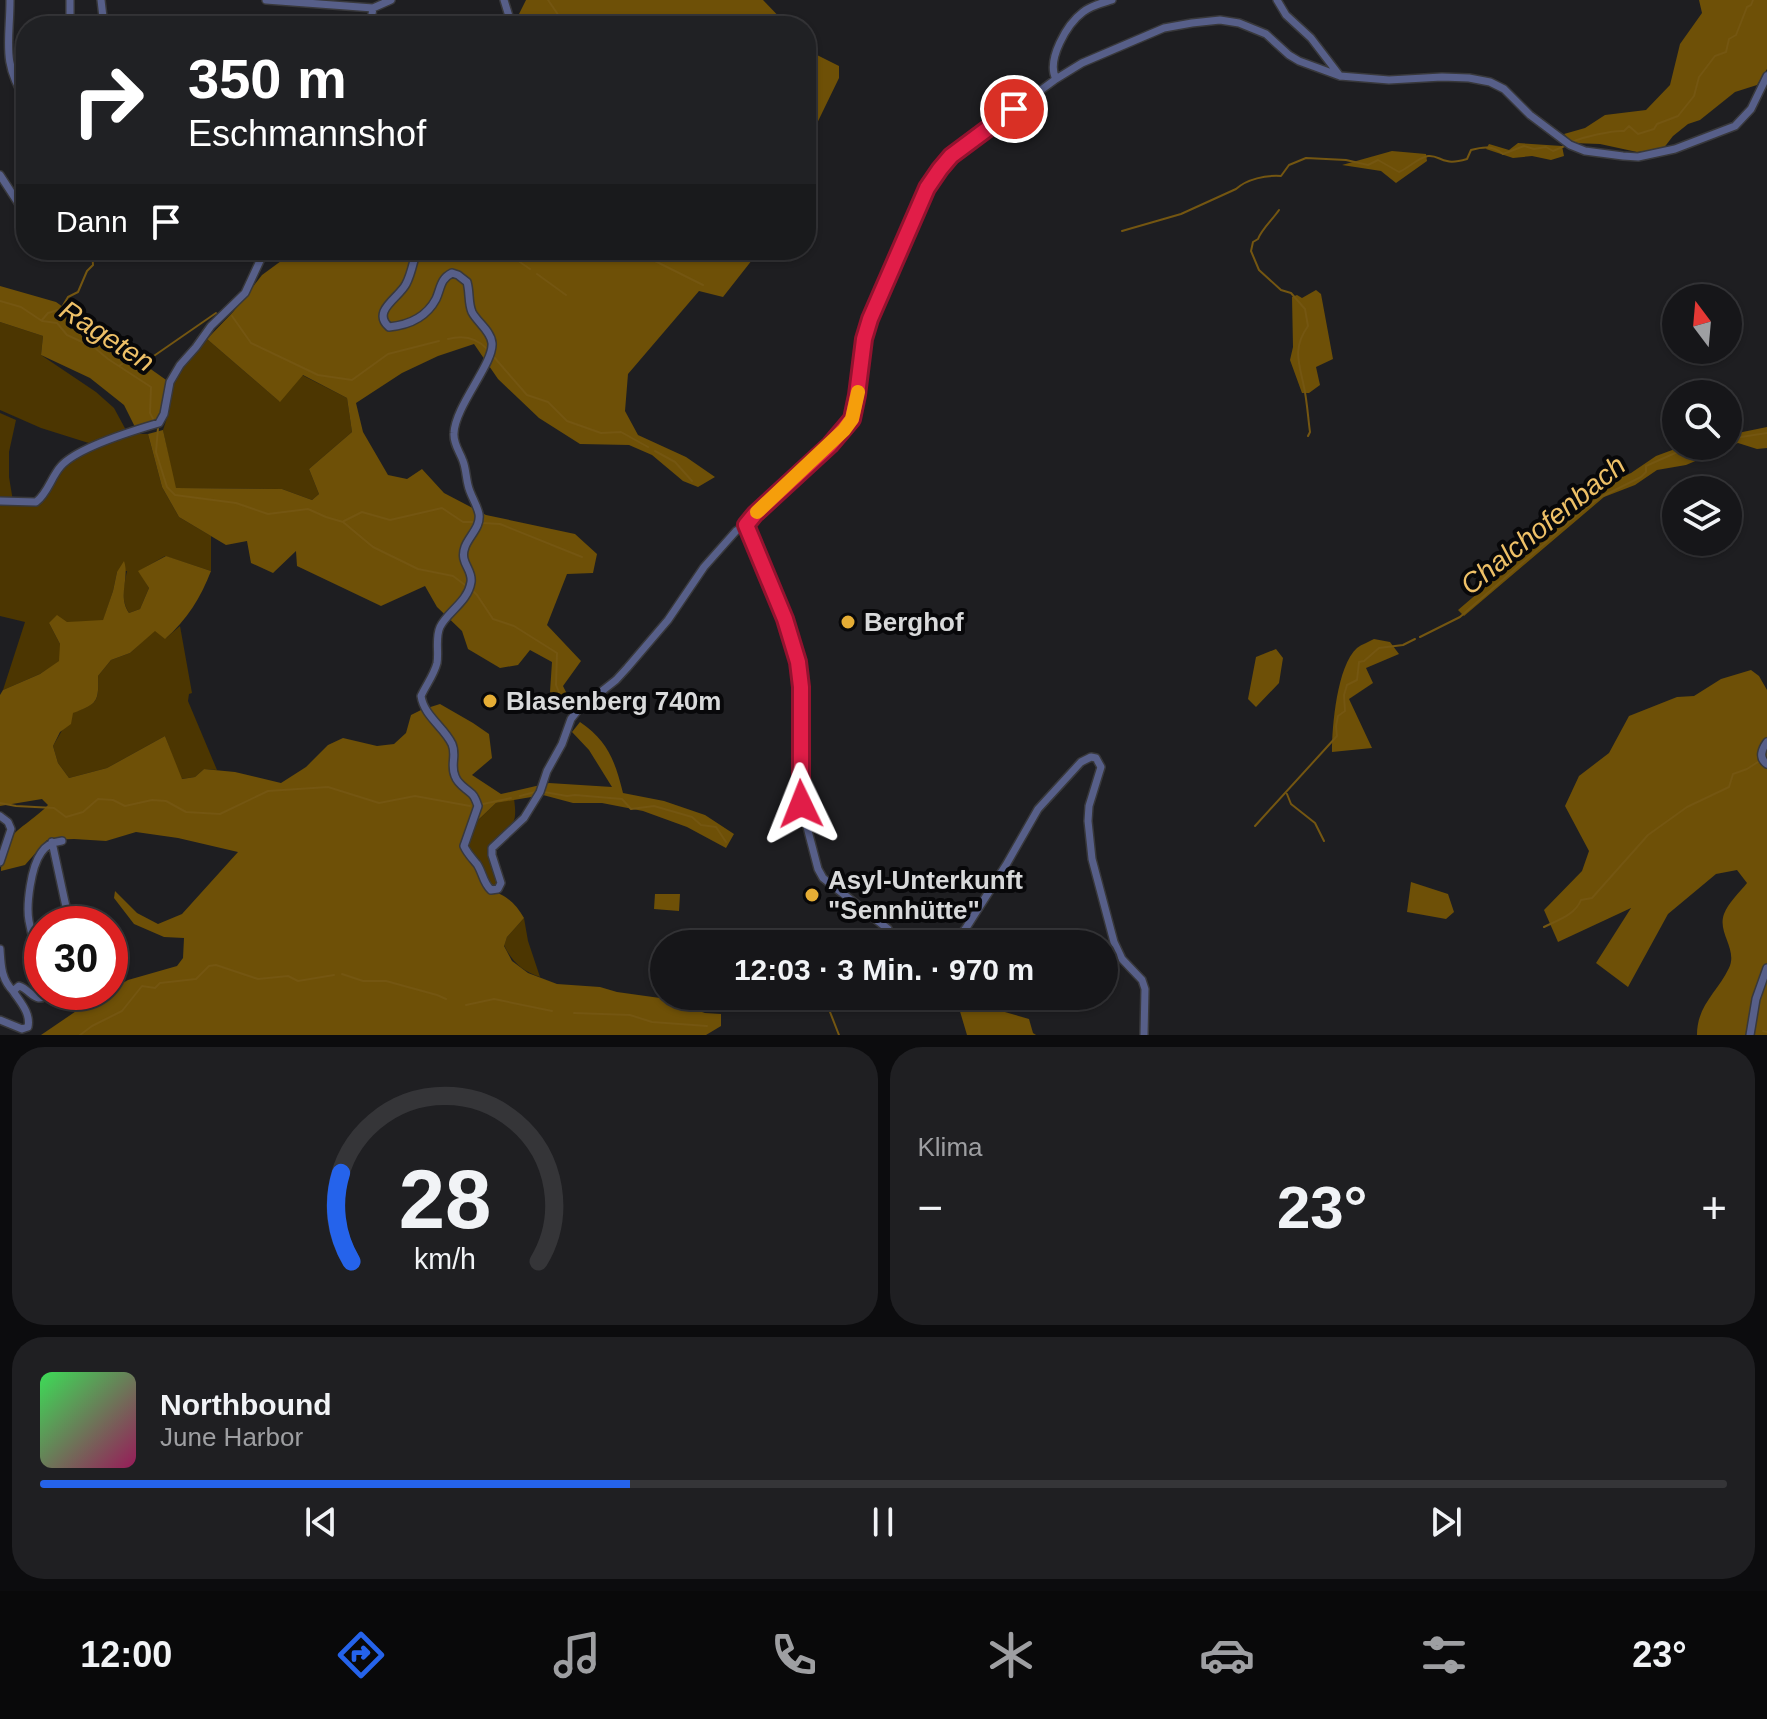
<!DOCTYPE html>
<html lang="de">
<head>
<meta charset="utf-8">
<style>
  :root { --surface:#161619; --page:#1f1f22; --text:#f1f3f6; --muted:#9e9fa2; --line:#353538; --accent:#2563eb }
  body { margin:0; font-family:Helvetica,sans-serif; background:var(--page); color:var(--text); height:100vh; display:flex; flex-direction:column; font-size:30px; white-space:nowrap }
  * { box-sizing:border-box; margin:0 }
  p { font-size:26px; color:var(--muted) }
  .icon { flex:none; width:44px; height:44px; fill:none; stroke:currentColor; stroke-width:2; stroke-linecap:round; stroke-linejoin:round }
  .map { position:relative; height:1035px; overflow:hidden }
  .drawer { display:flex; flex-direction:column; gap:12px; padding:12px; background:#0c0c0e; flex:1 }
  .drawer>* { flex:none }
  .hud { position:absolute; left:16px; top:16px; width:800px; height:244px; border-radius:32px; box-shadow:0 2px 6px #0004,0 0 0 2px var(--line); background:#202124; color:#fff; overflow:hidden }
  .needle { width:52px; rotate:344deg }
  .buttons { position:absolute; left:1662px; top:284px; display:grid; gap:16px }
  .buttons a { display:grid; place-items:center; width:80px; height:80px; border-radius:50%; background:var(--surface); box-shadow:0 2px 6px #0004,0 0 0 2px var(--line); font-size:40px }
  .speed { position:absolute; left:24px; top:906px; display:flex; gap:16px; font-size:40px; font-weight:700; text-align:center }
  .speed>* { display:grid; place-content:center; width:104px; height:104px; border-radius:50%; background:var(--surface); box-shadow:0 2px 6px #0004,0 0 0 2px var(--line); line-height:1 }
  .speed .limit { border:12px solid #d22; background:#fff; color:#111 }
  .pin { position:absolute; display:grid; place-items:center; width:68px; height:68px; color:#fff; margin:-34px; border:4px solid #fff; border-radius:50%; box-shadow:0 2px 8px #0007 }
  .me { position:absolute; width:88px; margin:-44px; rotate:358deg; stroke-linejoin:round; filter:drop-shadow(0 0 6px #0008) }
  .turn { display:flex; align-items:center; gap:28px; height:168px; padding:0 40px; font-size:36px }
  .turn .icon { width:104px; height:104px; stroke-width:2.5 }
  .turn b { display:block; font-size:56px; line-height:68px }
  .then { display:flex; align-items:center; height:76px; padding:0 40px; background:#0003; gap:16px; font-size:30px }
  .big { font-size:60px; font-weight:800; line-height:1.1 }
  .drawer .tile { flex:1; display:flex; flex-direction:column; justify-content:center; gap:12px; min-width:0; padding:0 28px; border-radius:32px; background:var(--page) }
  .drawer .dial { align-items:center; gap:0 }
  .dial svg { height:208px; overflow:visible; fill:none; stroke:var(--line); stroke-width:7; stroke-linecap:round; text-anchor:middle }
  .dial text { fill:var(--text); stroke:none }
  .song { display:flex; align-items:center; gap:24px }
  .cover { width:96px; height:96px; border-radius:12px; background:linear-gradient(135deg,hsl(130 70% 55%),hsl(330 70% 35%)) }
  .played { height:8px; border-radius:4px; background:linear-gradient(90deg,var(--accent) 35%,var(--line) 35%) }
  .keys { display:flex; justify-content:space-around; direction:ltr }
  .heat { display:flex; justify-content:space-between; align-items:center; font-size:44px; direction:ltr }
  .drawer .tiles { flex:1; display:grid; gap:12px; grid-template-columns:1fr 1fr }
  .tile:last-child { grid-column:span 2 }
  .trip { position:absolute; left:650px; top:930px; width:468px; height:80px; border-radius:40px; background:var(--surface); box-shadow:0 2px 6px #0004,0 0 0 2px var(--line); font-weight:800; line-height:80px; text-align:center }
  .tab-bar { display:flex; height:128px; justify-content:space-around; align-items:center; background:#09090a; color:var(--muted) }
  .tab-bar .icon { width:56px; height:56px }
  .tab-bar .current { color:var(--accent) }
  .tab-bar b { font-size:36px; color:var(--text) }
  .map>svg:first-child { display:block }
  .green { fill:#4c3601 }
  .forest { fill:#6e5007 }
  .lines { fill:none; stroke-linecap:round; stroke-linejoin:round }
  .stream { stroke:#745611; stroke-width:2 }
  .street-casing { stroke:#38383b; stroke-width:10 }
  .street { stroke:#575f89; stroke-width:7 }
  .route-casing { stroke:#92132f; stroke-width:20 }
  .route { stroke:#e11d48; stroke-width:14 }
  .slow { stroke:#f59e0b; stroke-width:14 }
  .poi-dot { fill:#e5ad35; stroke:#08080a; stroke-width:3 }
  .labels { text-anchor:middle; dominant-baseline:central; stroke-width:8; stroke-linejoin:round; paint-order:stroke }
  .poi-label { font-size:26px; font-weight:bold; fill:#d8d9da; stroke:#08080a; text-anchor:start }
  .water-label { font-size:28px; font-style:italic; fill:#eec067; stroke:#08080a }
</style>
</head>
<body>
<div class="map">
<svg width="1767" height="1035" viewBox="0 0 1767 1035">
  <rect width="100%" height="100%" fill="#1e1e21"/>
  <!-- green -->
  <path class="green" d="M 0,322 L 43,336 L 41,355 L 96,392 L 114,408 L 127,432 L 95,445 L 41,428 L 0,410 Z
    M 207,339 L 279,401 L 302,375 L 347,398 L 352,432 L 309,469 L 319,494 L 312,500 L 282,489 L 175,488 L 163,430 L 170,409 L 170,396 L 175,377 Z
    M 0,413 L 16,420 L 9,452 L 9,477 L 13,501 L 0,499 Z
    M 137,434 L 148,434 L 162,487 L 179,517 L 211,536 L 211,571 L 165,556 L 139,571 L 149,588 L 140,609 L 129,613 C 120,599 124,586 127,571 L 117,572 L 113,591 L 103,621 L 49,623 L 60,644 L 60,661 L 40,674 L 3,690 L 25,622 L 0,616 L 0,502 L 37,503 C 45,491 53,478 63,467 C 77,454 118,436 137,434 Z
    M 180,626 L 192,693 L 189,694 L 188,701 L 217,770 L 204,769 L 195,777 L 181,779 L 165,736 L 107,768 L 69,778 L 58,763 L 53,746 L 72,713 C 97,704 99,703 98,676 L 111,660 L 130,653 L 155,630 L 166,638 Z
    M 514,799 C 518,825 512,827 493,842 L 498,884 L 494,888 L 488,884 L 468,847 L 466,840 L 474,824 L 496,803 Z
    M 524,918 L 528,941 L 540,977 C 522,971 512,962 504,945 L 507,937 Z"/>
  <!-- forest -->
  <path class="forest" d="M 526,0 L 763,0 L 788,26 L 513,26 Z
    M 1699,0 L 1767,0 L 1767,69 L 1757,85 L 1735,92 L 1700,120 L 1688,124 L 1673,136 L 1663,149 L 1637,152 L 1600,144 L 1573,143 L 1564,134 L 1585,128 L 1605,115 L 1646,110 L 1670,85 L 1680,44 L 1702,13 Z
    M 806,47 L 811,52 L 839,66 L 839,78 L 806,146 Z
    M 1518,143 L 1562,146 L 1564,156 L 1551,160 L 1532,156 L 1513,158 L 1486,149 L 1489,144 L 1509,150 Z
    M 1392,151 L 1426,154 L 1427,161 L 1396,183 L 1381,171 L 1342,165 Z
    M 296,250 L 751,250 L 756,255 L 723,297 L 699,291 L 628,374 L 625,411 L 638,435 L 686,457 L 715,477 L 698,487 L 683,481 L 652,455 L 629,445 L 580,444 L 539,418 L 498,379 L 474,344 L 438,356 L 402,373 L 356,403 L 363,432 L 388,475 L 407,479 L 422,469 L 444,493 L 486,515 L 575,534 L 597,554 L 593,573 L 567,574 L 547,625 L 581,661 L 563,686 L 570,700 L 559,708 L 550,692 L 552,662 L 530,650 L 518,665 L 500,668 L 468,649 L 462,631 L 437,607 L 425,586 L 381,606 L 297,566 L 296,551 L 273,573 L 251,563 L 247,541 L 226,545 L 179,517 L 162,487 L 148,434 L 163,430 L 176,488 L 282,489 L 312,500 L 319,494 L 309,469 L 352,432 L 347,398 L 303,375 L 280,402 L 207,339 L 233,312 L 262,275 Z
    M 0,286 L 56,302 L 169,382 L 159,421 L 135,427 L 124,405 L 90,378 L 41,355 L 43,336 L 0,322 Z
    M 1316,290 L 1321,294 L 1333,359 L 1316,367 L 1320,385 L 1309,393 L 1302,393 L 1290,360 L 1293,347 L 1292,297 L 1297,295 L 1302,298 Z
    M 1767,427 L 1767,448 L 1757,449 L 1738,443 L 1686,465 L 1657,470 L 1635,485 L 1604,497 L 1464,616 L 1458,610 L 1604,485 L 1631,473 L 1656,456 L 1683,446 L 1728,446 L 1728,435 Z
    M 166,556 L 211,571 C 201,597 187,620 165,639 L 155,631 L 130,653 L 111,660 L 98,676 C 99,702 97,704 73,713 L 71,724 L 60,732 L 53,746 L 58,763 L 69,778 L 107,768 L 165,736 L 182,779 L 195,777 L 204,769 L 235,772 L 281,783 L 306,767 L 328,745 L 343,738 L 377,746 L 394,744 L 406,733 L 411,715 L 421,710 L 440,704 L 473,723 L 489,734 L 492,758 L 472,775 L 501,794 L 549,783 L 612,787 L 589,750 L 572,732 L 580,722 C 608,741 615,761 623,793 L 664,801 L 705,815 L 734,834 L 726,848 L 687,827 L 643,811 L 602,803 L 573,803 L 543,795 L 496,803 L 477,821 L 471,819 L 461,844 L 489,891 C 505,893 516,904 524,918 L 507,937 L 504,946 L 512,961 L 528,973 L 557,984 L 600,987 L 617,992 L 660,998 L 705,1013 L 721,1014 L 721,1026 L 706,1035 L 41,1035 L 88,1003 L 128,980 L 177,966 L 183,958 L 184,938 L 164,937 L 134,924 L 114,898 L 115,891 L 137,913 L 158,924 L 182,914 L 238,852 L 178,838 L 136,832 L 106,841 L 74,839 L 47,840 L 25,865 L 1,871 C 2,830 24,830 48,805 L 42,799 L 0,806 L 0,695 L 3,690 L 40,674 L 59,661 L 60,644 L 49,623 L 57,615 L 67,622 L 103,620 L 113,591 L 117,572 L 124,561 C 130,579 117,595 129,613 L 140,609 L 149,588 L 138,571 Z
    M 1374,639 L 1390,642 L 1399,654 L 1366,668 L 1373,683 L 1349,699 L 1372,748 L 1332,752 C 1332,726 1337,666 1357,648 C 1362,644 1369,642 1374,639 Z
    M 1276,649 L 1283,658 L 1279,683 L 1256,707 L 1248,699 L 1256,657 Z
    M 1751,670 L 1759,676 L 1767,690 L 1767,1035 L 1697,1035 C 1697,1005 1717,993 1729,968 C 1738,949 1717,933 1724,914 C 1728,903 1740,892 1747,883 L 1737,870 L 1716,874 L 1668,914 L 1628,987 L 1596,963 L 1631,908 L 1558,942 L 1544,910 L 1582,871 L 1589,851 L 1565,806 L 1579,776 L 1609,753 L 1629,716 L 1677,697 L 1694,696 L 1721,679 Z
    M 1411,882 L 1448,894 L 1454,912 L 1446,919 L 1407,912 Z
    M 655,894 L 680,894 L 679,911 L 654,909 Z
    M 956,998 L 1029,1019 L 1033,1033 L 1036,1035 L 967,1035 Z"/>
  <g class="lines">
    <!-- stream -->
    <path class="stream" d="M 548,0 L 559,16 L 589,26
      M 1572,142 C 1583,137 1613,130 1624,131 L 1629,126 L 1638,134 L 1654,129 L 1657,124 L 1678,116 L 1694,96 L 1699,77 L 1715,56 L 1726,52 L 1729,39 L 1736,35 L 1747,7 L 1751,5 L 1753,0
      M 1279,210 C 1273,219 1261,230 1258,239 L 1253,242 L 1251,251 L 1259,270 L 1281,290 L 1291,293 L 1305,309 L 1308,326 C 1292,349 1299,362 1304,387 C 1307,401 1308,417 1310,432 L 1308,436
      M 1122,231 L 1181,214 L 1236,189 C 1247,179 1266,175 1281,176 L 1289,165 L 1306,158 L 1346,160 L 1368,165 L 1378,160 L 1399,172 C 1409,168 1417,158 1428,156 C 1436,155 1440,160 1447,161 C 1453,163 1460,161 1467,159 L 1471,150 C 1482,147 1493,145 1503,154 L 1524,146 L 1534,149 L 1546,147 L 1553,151 L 1567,145
      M 484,250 L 485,253 L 514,258 L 530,269
      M 640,250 L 643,255 L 703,285
      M 537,274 L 566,295
      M 0,301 L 21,307 L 42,321 L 57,323 L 67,335 L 95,348 L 108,359 L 151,387 L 150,413 L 158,428 L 156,452 L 167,487 L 175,495 L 236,503 L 268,514 L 308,509 L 326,517 L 343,522 L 373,547 L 418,569 L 453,576 L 465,585
      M 232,316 L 251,343 L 318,375 L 352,380 L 388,354 L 439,341
      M 42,320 L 48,313 L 61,309 L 68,297 L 78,292 L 87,271 L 93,265 L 92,250
      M 448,339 C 463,335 476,337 487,349
      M 493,356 L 527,395 L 548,402 L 567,421 L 601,433 L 621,432 L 648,447
      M 119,366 L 130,359 L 148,360 L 216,313
      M 1728,439 L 1767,433
      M 655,451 L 675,462 L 692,481
      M 344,521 L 362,512 L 390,520 L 442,508 L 463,522 L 473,522
      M 483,523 L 500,524 L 582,557
      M 473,591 L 477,595 L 493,619 L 514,626 L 557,653 L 556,685 L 562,700
      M 1420,637 L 1460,617 L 1576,516 L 1599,498 L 1641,477 L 1646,472 L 1646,466 L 1691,446
      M 544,792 L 567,796 L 575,795 L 622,799 L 631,809 L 654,806 L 692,817 L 701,825 L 716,827 L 726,842
      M 1287,794 L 1291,804 L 1315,823 L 1324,841
      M 520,796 L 535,792
      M 0,803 L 16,806 L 54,808 L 66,817 L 83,812 L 98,799 L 113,800 L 125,806 L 152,800 L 166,801 L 186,812 L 220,814 L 268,791 L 328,787 L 379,803 L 415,796 L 470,806
      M 483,804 L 511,798
      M 1255,826 L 1337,736 L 1336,726 L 1338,716 L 1345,711 L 1344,695 L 1347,685 L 1357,680 L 1359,662 L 1364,661 L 1379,648 L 1403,645 L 1415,639
      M 1544,927 C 1558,920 1575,915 1581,900 L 1592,898 L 1648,835 L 1687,807 L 1729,787 L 1733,774 L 1747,769 L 1758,762
      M 342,974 L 363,981 L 386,981 L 437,995 L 446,999
      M 466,1005 L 494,999 L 552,1011
      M 830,1012 L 839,1035
      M 574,1013 L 630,1015 L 652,1022 L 707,1026
      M 1763,1031 L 1767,1032
      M 80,1035 L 92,1026 L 122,1011 L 142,986 L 155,988 L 160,983 L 196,979 L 209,966 L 216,965 L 258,979 L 288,976 L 298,981 L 334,975"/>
    <!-- street casing -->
    <g class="street-casing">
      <path id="street" d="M 10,0 C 10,41 1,62 26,100
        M 70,0 L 70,26
        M 101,0 L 104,26
        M 266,0 L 373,8 L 391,0
        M 504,0 L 512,26
        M 1277,0 L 1286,15 L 1311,38 L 1340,76
        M 370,26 L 373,8
        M 1056,79 C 1046,60 1067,24 1083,12 C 1092,5 1102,3 1112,0
        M 0,175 L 26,215
        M 419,250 L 416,253 C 413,263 411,275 406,284 C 399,298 371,311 389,327 C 409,325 426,318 436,299 C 441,288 440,279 452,273 L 458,275 L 467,282 C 470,292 468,303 472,312 C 477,322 491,331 492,343 C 494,363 455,406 454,433 C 453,444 460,452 463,461 C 466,469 466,477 468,485 C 470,495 477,504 479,514 C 481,527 469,536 465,547 C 459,563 473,569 471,582 C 468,602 447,612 440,627 C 435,638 439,652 437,663 C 434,675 426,685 421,696 C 424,716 444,727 452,744 C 457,755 450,765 455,776 C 458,785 466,788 472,794 C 474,796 477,803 478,806 L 464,846 C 467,853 472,858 477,864 C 483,873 483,883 491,890 L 498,889 L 501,883 L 492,855 L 492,848 L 524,818 L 540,792 L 547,771 L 562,744 L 571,719 L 578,710 L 616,680 L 627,668 L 668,620 L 704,567 L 736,531 L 746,525 L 755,514 L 830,445 L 852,419 L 857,395 L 864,339 L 870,319 L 927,188 L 940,169 L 951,156 L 1056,79 L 1082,63 L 1164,28 L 1192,23 L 1220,20 L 1239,23 L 1266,34 L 1289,55 L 1299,61 L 1340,76 L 1389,80 L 1442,77 L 1469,78 L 1490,82 L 1504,89 L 1530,115 L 1570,145 L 1585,151 L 1623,156 L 1638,157 L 1675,149 L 1735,126 L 1751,109 L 1767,76
        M 0,501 L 36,502 C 48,493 51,477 61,466 C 77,448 135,430 159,423 L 164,414 L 170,382 L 180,365 L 196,347 L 211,326 L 245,293 L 265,250
        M 746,525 L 785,619 L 798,662 L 801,687 L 800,786 L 801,804 L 818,869 L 823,878 L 888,929 L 895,944
        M 1767,742 C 1762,749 1758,758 1767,764
        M 0,816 L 8,822 L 11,829 L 0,862
        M 52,842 L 68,916
        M 953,944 L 966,928 L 1006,865 L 1038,809 L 1081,762 L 1091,757 L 1096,758 L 1101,767 L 1089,806 L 1088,821 L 1092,859 L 1114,942 L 1122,959 L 1142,980 L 1145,989 L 1144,1035
        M 0,949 C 1,965 1,979 13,991
        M 42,956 C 35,946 31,933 29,921 C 26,905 31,867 41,853 C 46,845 53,842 62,841
        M 905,996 L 909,1000 L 915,1000 L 919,996
        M 0,1020 L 22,1029 L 28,1027 C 31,1013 20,1002 13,991 L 19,986 C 32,990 35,1007 51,992
        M 1750,1035 L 1756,999 L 1767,968"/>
    </g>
    <!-- street -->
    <use href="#street" class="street"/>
  </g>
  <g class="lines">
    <!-- route casing -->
    <g class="route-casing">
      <path id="route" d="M 801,804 L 801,687 L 798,662 L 785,619 L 746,525 L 755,514 L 830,445 L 852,419 L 857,395 L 864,339 L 870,319 L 927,188 L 940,169 L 951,156 L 1014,109"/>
    </g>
    <!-- route -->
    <use href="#route" class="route"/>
    <!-- slow -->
    <path class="slow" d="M 757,512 L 844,430 L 852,419 L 858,392"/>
  </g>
  <!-- markers -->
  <g class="poi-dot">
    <circle cx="848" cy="622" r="8"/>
    <circle cx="490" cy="701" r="8"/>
    <circle cx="812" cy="895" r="8"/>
  </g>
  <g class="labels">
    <!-- poi labels -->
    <g class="poi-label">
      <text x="864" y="622">Berghof</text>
      <text x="506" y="701">Blasenberg 740m</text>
      <text x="828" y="880">Asyl-Unterkunft<tspan x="828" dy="30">"Sennhütte"</tspan></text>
    </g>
    <!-- water labels -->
    <g class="water-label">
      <text transform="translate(107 336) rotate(33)">Rageten</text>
      <text transform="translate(1543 525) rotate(-39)">Chalchofenbach</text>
    </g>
  </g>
</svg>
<div class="buttons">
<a><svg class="needle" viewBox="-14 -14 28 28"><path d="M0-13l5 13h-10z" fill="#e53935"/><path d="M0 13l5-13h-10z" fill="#9e9fa2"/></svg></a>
<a><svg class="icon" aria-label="search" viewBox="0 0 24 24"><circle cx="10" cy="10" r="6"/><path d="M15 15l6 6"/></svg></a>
<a><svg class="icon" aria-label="layers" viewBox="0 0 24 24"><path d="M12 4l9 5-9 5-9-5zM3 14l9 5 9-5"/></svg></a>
</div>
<div class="speed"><div class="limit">30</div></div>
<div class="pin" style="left:1014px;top:109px;background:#d93025"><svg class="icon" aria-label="arrive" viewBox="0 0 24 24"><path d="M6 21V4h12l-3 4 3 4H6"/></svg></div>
<svg class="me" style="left:801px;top:804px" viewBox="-20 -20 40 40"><path d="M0-17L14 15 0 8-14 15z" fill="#e11d48" stroke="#fff" stroke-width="4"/></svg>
<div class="trip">12:03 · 3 Min. · 970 m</div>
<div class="hud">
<div class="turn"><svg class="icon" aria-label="right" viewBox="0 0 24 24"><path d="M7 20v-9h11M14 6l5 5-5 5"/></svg><div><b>350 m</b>Eschmannshof</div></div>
<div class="then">Dann<svg class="icon" aria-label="arrive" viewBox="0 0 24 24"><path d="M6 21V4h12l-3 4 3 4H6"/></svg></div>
</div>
</div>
<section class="drawer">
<div class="tiles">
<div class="tile dial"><svg viewBox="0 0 100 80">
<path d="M14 69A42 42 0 1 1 86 69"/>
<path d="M14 69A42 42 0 0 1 10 35" stroke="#2563eb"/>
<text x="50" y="56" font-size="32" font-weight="700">28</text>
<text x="50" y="72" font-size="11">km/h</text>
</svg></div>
<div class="tile"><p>Klima</p>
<div class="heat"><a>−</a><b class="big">23°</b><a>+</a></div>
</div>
<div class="tile">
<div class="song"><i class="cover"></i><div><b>Northbound</b><p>June Harbor</p></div></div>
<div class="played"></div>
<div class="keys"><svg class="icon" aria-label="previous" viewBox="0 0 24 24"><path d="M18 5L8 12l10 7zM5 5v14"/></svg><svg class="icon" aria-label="pause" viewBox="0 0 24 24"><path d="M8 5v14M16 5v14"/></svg><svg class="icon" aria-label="next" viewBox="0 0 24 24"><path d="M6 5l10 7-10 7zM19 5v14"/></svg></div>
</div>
</div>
</section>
<nav class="tab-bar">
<b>12:00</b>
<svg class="icon current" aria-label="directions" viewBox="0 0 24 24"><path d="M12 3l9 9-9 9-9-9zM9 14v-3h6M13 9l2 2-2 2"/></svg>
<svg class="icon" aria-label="music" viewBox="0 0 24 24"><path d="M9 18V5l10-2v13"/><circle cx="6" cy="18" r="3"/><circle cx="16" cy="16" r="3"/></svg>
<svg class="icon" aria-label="phone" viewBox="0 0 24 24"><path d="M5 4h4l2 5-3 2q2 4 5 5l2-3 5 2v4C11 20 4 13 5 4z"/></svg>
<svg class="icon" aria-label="climate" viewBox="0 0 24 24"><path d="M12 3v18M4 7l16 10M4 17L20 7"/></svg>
<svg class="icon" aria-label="car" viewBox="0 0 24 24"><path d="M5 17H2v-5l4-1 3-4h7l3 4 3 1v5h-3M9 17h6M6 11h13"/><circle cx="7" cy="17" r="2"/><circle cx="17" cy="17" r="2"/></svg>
<svg class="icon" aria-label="filters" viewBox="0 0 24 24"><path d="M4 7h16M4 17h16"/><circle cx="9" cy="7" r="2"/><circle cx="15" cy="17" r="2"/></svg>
<b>23°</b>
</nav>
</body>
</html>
